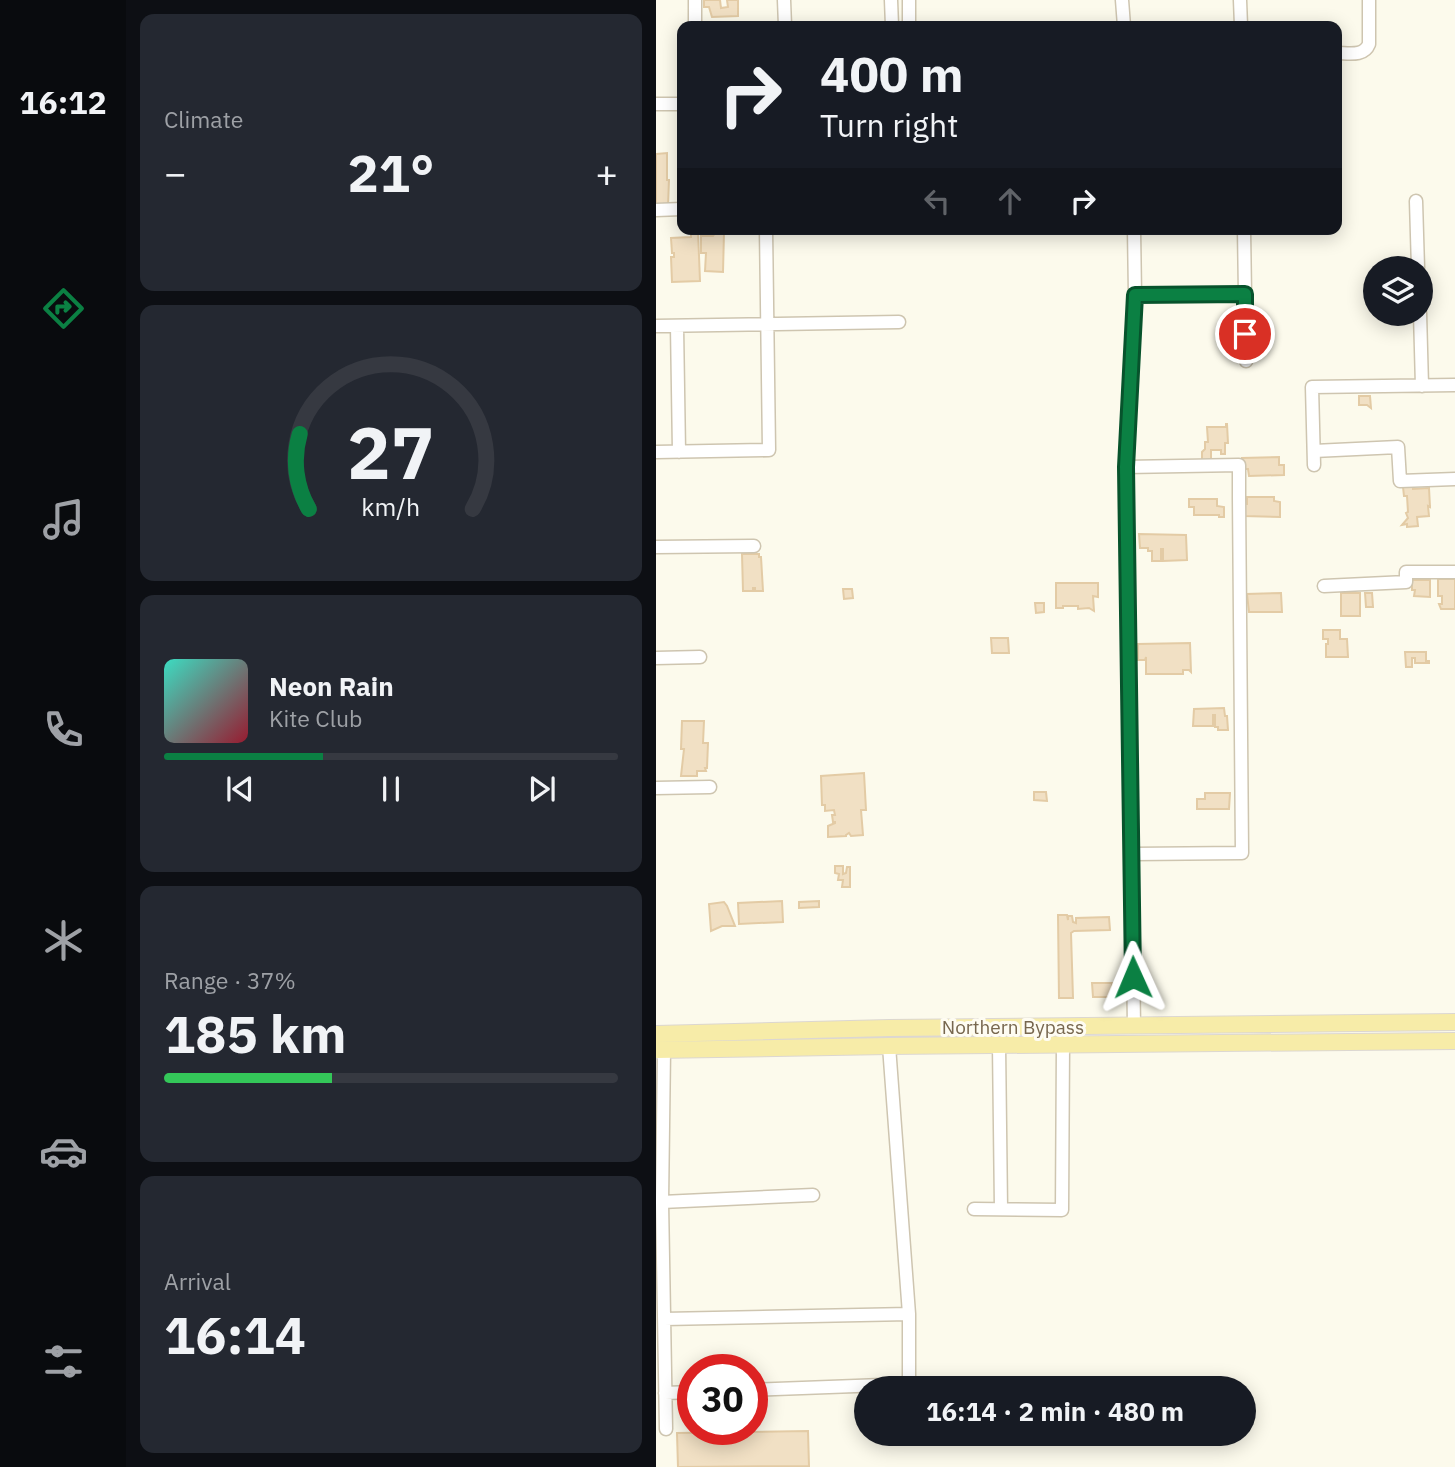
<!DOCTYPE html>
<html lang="en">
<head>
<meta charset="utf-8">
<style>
  :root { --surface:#171b24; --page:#242831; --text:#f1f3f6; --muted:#9ea1a6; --line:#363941; --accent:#0b8043 }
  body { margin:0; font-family:"IBM Plex Sans",sans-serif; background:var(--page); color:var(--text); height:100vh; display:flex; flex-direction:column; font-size:26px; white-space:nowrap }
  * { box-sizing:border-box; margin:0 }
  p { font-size:23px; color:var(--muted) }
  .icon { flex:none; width:38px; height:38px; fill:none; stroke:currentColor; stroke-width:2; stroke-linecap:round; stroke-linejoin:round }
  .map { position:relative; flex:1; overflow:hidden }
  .side { display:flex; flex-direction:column; gap:14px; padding:14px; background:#0d0f14; width:530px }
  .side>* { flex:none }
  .top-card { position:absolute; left:21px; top:21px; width:665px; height:214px; border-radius:14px; box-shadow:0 4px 18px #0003; background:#171b24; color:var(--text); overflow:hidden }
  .controls { position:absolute; left:707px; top:256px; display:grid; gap:14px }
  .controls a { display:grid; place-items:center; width:70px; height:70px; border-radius:50%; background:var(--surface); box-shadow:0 4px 18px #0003; font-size:35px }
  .speed { position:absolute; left:21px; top:1354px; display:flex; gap:14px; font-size:35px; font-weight:700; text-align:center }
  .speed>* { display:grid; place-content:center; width:91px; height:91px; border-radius:50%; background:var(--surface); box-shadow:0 4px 18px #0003; line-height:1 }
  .speed .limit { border:10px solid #d22; background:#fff; color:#111 }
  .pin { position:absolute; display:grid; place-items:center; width:60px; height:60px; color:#fff; margin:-30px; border:4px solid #fff; border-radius:50%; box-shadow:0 2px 7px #0007 }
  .me { position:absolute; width:77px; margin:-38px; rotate:359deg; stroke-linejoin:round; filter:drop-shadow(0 0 5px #0008) }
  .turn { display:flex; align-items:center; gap:24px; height:147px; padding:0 28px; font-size:32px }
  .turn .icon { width:91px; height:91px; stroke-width:2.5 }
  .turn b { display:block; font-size:49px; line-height:60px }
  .lanes { display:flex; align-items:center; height:66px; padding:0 28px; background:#0003; justify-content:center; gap:35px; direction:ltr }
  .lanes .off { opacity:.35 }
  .big { font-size:52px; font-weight:700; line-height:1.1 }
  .side .widget { flex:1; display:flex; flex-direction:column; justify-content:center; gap:10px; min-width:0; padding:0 24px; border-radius:14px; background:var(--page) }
  .side .dial { align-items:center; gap:0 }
  .dial svg { height:182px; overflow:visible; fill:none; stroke:var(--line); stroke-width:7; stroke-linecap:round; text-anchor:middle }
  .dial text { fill:var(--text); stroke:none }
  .song { display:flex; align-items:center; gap:21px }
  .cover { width:84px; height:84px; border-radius:10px; background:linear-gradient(135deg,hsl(170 70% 55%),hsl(350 70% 35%)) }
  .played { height:7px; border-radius:4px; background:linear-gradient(90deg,var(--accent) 35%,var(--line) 35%) }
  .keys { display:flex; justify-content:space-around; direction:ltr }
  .heat { display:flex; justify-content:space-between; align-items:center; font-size:38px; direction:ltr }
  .charge { height:10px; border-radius:5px; background:linear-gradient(90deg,#34c759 37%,var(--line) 0) }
  .trip { position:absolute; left:198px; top:1376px; width:402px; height:70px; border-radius:35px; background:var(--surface); box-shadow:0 4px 18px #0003; font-weight:700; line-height:70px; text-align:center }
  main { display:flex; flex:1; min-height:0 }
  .menu { display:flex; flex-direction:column; width:126px; justify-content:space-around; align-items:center; background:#090b0e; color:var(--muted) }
  .menu .icon { width:49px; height:49px }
  .menu .active { color:var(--accent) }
  .menu b { font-size:32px; color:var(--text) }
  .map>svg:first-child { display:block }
  .building { fill:#f1e0c4; stroke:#e3cba5; stroke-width:2 }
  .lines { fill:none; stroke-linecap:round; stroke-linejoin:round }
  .minor-casing { stroke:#cec5b0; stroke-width:15 }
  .major-casing { stroke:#dcd7d1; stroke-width:18 }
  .minor { stroke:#fff; stroke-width:12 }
  .major { stroke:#f7eca8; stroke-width:16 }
  .route-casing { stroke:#07532c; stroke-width:18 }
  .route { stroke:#0b8043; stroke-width:12 }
  .labels { text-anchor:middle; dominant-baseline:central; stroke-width:6; stroke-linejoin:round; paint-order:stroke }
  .street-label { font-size:19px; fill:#77674e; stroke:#fefcf2 }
</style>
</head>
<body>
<main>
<nav class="menu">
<b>16:12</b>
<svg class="icon active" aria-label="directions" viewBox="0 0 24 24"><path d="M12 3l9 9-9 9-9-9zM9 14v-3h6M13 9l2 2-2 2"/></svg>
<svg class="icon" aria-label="music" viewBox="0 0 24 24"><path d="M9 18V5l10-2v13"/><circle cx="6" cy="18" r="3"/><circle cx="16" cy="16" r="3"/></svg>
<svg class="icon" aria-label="phone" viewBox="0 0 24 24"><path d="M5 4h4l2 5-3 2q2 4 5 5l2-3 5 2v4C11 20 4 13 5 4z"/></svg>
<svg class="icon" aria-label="climate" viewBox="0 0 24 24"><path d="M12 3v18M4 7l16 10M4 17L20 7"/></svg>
<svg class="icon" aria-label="car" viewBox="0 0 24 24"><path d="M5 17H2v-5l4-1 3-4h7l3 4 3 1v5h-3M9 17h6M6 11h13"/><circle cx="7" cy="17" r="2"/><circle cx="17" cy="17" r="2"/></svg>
<svg class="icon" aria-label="filters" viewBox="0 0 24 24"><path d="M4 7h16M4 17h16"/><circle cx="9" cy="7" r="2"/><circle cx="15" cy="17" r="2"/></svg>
</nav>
<section class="side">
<div class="widget"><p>Climate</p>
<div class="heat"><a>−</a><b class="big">21°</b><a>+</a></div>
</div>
<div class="widget dial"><svg viewBox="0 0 100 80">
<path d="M14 69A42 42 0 1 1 86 69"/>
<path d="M14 69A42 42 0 0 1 10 36" stroke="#0b8043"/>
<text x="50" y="56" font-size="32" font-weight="700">27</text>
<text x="50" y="72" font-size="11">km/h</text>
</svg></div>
<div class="widget">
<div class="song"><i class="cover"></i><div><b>Neon Rain</b><p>Kite Club</p></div></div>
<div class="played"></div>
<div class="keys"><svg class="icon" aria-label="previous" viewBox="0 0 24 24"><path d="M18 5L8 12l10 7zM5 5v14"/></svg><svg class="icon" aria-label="pause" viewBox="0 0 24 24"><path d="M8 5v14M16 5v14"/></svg><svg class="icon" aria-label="next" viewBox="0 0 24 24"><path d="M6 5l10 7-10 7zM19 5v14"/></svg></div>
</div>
<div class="widget"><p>Range · 37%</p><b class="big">185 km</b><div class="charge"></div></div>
<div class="widget"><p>Arrival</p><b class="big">16:14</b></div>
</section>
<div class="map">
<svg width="799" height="1467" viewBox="0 0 799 1467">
  <rect width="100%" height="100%" fill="#fcfaec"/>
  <!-- building -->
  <path class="building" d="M 48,0 L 64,0 L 65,8 L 72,7 L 71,0 L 82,0 L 82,16 L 56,17 L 53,7 L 48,7 Z
    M 11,153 L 11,180 L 13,180 L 12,206 L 0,206 L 0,154 Z
    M 42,231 L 44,281 L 16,282 L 15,257 L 18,257 L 18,253 L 16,253 L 15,238 L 35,237 L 35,232 Z
    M 60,232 L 68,232 L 67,272 L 49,271 L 50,253 L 45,253 L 45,236 L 57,236 Z
    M 703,396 L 714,396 L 715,408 L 711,405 L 703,405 Z
    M 570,424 L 571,424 L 572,443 L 569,443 L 569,454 L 565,454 L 565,450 L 555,450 L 555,461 L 546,461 L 546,452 L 549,449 L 549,442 L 552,442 L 551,427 L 570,427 Z
    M 623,457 L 623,465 L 628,465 L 628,475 L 593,476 L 592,469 L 586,469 L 586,458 Z
    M 757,486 L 757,489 L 773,488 L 774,507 L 772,506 L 773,516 L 761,517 L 762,526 L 751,527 L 751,524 L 746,525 L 752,518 L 750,513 L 752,512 L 751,496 L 748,496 L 747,487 Z
    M 591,497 L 618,497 L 618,501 L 624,502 L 624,517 L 588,516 L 588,504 L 591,504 Z
    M 533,499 L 561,499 L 561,506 L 568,507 L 568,517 L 563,517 L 563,515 L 538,515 L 538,507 L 533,507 Z
    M 483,534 L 530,535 L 531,560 L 507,561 L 507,549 L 505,549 L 505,561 L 496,561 L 496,551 L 492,551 L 492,548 L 484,548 Z
    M 86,554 L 103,554 L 103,557 L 105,557 L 107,591 L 99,591 L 99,588 L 97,588 L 97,591 L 87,591 Z
    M 782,579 L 799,579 L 799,609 L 785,609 L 783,604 L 786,604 L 786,596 L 782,596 Z
    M 756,580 L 774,580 L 774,597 L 758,596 L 759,590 L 756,590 Z
    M 400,583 L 442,583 L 442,597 L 437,596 L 438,611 L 433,608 L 422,609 L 422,606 L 407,606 L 407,608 L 400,608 Z
    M 187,589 L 196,589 L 197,598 L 188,599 Z
    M 625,593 L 626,612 L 593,612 L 591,594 Z
    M 685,593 L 704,593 L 704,616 L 685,616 Z
    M 709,593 L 716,593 L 717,607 L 710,607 Z
    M 379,603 L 388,603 L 388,612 L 380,613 Z
    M 667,630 L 684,630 L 684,639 L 691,639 L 692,657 L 670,657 L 670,644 L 672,644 L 672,639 L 667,639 Z
    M 335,638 L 352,638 L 353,653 L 336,653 Z
    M 534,643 L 535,672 L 533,670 L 527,670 L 527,674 L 490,674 L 490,657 L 489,660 L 482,660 L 482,644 Z
    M 749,652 L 770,652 L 770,661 L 773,661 L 773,663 L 759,663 L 759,658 L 756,658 L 756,667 L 750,667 Z
    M 568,708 L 569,716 L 571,716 L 572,730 L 562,730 L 562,727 L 559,727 L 559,715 L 557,715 L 557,726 L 537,726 L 538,709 Z
    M 26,721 L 48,721 L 47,743 L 52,743 L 51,768 L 49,768 L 50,771 L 41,771 L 41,776 L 25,776 L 28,749 L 25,749 Z
    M 208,773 L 210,810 L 205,810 L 207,835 L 195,836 L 193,833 L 190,835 L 190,836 L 172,837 L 172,826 L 179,823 L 179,822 L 177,822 L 176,815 L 179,815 L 178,810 L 169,811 L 169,805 L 166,805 L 165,776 Z
    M 378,792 L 390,792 L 391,801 L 378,800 Z
    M 549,793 L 574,793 L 573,809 L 541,809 L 541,799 L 549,799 Z
    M 179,866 L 187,866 L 187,874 L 190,873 L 191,867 L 194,867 L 194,887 L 186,887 L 187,880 L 182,880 L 183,874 L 179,873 Z
    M 126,901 L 127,922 L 83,924 L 82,903 Z
    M 163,901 L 163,907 L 143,908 L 143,902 Z
    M 68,902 L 71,906 L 79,926 L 66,926 L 55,931 L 53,904 Z
    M 402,915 L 411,915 L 412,920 L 412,916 L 416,916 L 417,922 L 420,923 L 420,918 L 453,917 L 454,930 L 418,931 L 415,933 L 417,998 L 403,998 Z
    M 436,983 L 456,983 L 456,997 L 437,997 Z
    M 152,1431 L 153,1466 L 22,1467 L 21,1433 Z"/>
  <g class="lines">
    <!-- minor casing -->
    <g class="minor-casing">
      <path id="minor" d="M 39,0 L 39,26
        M 128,0 L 129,26
        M 235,0 L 236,26
        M 253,0 L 253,26
        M 466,0 L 468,26
        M 584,0 L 585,26
        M 681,53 C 692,53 708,57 713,44 L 713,0
        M 0,104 L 26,104
        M 760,201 L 762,268
        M 0,210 L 26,209
        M 588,229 L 590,361
        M 479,295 L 589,294
        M 764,313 L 766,386
        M 0,326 L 243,322
        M 21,326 L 23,452
        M 658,451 L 742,447 L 744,481 L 799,479
        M 0,452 L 113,450 L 110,229
        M 658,465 L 656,387 L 799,385
        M 470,467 L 583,465 L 583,497 L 586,853 L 476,854
        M 0,547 L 98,546
        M 668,586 L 750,582 L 750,572 L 799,572
        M 0,658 L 44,657
        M 0,788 L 54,787
        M 478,1026 L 470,467 L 479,295 L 478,229
        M 343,1045 L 345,1209
        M 233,1046 L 253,1314 L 253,1384 L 254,1388
        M 8,1050 L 6,1202 L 10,1429
        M 6,1202 L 157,1195
        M 318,1209 L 406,1210 L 407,1044
        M 8,1319 L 253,1314
        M 96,1390 L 253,1384
        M 9,1393 L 37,1392"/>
    </g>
    <!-- major casing -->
    <g class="major-casing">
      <path id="major" d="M 0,1034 L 233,1028 L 799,1022
        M 0,1050 L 233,1046 L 799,1041"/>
    </g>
    <!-- minor -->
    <use href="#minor" class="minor"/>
    <!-- major -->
    <use href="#major" class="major"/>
  </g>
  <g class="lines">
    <!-- route casing -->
    <g class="route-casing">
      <path id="route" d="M 477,977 L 470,467 L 479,295 L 589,294 L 589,334"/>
    </g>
    <!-- route -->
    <use href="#route" class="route"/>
  </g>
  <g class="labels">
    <!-- street labels -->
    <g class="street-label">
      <text x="357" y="1027">Northern Bypass</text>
    </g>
  </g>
</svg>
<div class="controls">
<a><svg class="icon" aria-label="layers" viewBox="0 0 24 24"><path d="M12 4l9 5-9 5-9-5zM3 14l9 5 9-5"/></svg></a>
</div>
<div class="speed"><div class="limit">30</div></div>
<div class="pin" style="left:589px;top:334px;background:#d93025"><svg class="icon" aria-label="arrive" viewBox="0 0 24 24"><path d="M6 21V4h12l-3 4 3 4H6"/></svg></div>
<svg class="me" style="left:477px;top:977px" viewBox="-20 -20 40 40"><path d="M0-17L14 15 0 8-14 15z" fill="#0b8043" stroke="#fff" stroke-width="4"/></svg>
<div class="trip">16:14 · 2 min · 480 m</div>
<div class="top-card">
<div class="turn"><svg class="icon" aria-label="right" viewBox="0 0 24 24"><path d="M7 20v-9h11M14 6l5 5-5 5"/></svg><div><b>400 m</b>Turn right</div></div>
<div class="lanes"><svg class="icon off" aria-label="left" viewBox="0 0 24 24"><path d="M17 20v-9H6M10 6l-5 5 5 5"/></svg><svg class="icon off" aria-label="ahead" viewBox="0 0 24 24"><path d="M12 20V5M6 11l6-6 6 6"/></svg><svg class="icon" aria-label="right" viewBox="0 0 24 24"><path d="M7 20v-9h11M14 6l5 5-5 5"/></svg></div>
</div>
</div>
</main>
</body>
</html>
